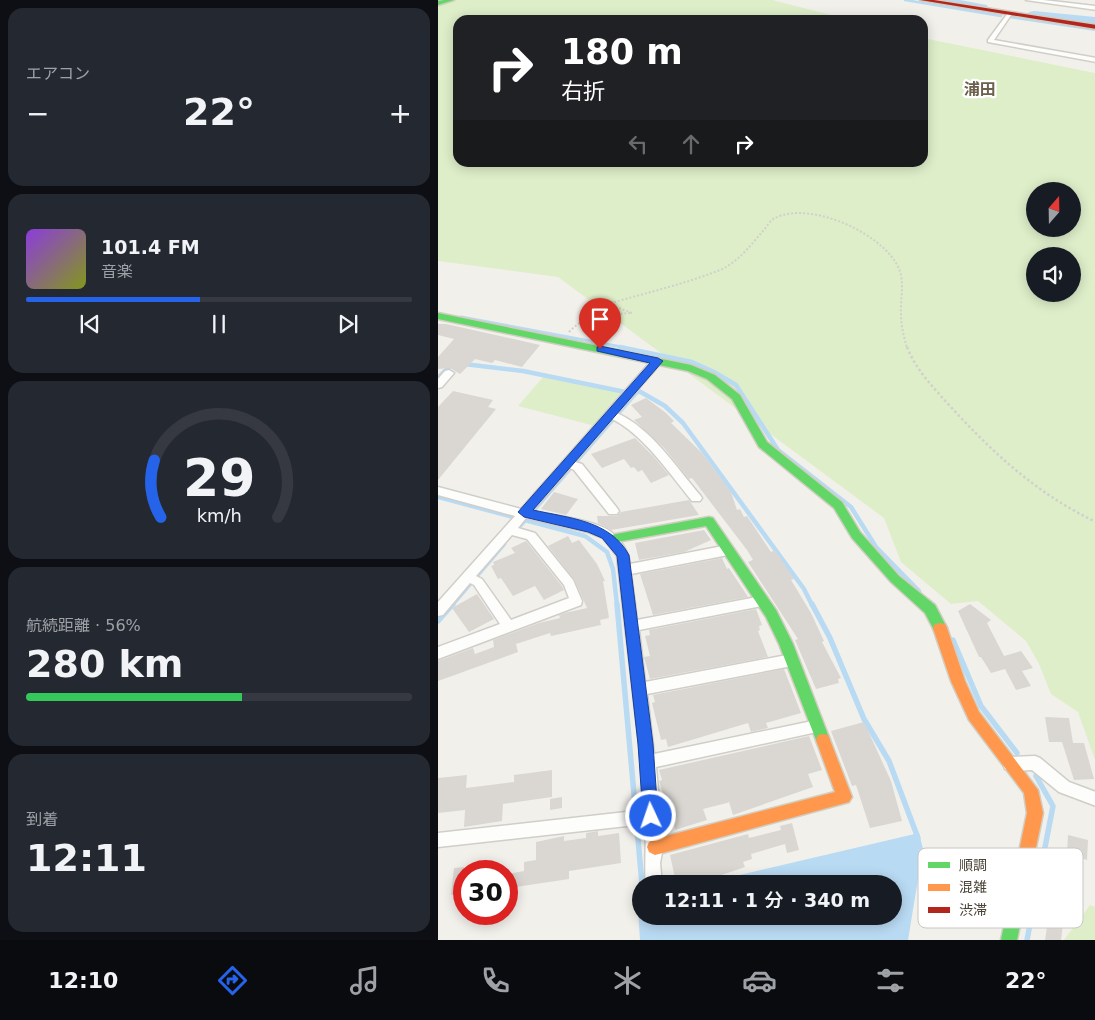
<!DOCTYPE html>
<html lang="ja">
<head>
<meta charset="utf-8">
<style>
  :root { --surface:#171b24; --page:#242831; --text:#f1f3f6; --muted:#9ea1a6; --line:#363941; --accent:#2563eb }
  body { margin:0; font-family:"DejaVu Sans","Noto Sans JP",sans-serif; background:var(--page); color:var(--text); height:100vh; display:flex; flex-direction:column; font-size:19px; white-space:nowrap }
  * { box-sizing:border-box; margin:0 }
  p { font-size:16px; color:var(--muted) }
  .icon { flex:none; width:28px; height:28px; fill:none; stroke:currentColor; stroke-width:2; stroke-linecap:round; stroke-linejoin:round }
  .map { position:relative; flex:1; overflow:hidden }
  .side { display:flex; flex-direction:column; gap:8px; padding:8px; background:#0d0f14; width:438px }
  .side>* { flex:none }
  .banner { position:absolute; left:15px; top:15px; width:475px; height:152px; border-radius:15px; box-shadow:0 2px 12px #0003; background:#202124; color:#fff; overflow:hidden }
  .needle { width:32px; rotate:20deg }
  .controls { position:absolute; left:588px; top:182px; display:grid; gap:10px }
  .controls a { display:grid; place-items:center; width:55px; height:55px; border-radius:50%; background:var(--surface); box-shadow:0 2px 12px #0003; font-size:25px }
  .speed { position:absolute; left:15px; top:860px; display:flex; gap:10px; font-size:25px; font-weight:700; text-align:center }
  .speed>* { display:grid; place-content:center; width:65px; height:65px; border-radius:50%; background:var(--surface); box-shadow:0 2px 12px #0003; line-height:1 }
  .speed .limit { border:8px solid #d22; background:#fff; color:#111 }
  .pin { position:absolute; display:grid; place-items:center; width:42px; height:42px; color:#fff; margin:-51px -21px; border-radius:50% 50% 50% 0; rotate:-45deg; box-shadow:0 0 5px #0007 }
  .pin .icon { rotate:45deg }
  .me { position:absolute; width:55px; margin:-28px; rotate:357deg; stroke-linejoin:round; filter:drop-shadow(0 0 4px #0008) }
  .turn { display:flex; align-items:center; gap:18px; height:105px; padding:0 25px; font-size:22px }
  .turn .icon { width:65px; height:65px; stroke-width:2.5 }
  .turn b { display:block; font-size:35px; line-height:42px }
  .lanes { display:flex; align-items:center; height:48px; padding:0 25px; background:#0003; justify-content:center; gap:25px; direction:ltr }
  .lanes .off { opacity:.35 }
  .big { font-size:38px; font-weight:600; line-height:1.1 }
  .side .widget { flex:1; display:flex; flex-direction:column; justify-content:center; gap:8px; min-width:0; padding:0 18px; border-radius:15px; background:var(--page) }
  .side .dial { align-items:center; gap:0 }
  .dial svg { height:130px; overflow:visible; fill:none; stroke:var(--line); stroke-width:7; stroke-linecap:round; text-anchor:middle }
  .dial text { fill:var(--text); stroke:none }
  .song { display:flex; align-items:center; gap:15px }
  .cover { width:60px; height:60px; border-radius:8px; background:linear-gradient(135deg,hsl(270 70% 55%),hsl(70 70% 35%)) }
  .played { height:5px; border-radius:2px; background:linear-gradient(90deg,var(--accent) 45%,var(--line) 45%) }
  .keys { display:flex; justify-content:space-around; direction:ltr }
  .heat { display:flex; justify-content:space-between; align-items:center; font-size:28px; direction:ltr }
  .charge { height:8px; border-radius:4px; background:linear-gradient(90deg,#34c759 56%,var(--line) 0) }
  .trip { position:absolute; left:194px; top:875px; width:270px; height:50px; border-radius:25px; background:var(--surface); box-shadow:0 2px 12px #0003; font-weight:600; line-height:50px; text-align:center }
  .menu { display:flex; height:80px; justify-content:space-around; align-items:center; background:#090b0e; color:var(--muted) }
  .menu .icon { width:35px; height:35px }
  .menu .on { color:var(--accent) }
  .menu b { font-size:22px; color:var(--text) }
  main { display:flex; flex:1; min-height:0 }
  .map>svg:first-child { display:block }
  .green { fill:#deeec9; fill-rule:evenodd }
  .water { fill:#b9daf3 }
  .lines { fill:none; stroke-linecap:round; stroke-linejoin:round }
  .stream-far3 { stroke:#b9daf3; stroke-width:2.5 }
  .stream-far2 { stroke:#b9daf3; stroke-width:3 }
  .stream-far1 { stroke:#b9daf3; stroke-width:4.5 }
  .stream { stroke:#b9daf3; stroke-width:5.5 }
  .river { fill:#b9daf3; fill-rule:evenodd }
  .building { fill:#dad7d2 }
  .street-casing { stroke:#d0cec8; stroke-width:3 }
  .fast-casing { stroke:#d2cdc1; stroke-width:3 }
  .slow-casing { stroke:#d2cdc1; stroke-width:3 }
  .jam-casing { stroke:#d2cdc1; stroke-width:3 }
  .path-far1 { stroke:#d2d0ca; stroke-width:2; stroke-dasharray:2 2; stroke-linecap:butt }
  .path { stroke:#d2d0ca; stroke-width:2.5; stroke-dasharray:2.5 2.5; stroke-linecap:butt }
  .street { fill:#fdfdfc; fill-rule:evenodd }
  .fast { fill:#63d668; fill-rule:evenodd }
  .slow { fill:#ff974d; fill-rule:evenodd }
  .jam { fill:#b3261e; fill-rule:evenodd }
  .route { fill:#2563eb; stroke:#184099 }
  .labels { text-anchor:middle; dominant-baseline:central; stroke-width:4.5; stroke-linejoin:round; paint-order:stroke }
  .far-quarter-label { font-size:16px; font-weight:bold; fill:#6d604c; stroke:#fff }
  .key { fill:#fff; stroke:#c8c6c3; stroke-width:1 }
  .key-label { font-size:14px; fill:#494236 }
</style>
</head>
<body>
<main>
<section class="side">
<div class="widget"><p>エアコン</p>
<div class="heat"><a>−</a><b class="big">22°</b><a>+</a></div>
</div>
<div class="widget">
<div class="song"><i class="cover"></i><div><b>101.4 FM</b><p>音楽</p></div></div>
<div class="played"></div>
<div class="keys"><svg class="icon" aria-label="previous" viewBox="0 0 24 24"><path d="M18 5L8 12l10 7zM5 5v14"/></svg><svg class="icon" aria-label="pause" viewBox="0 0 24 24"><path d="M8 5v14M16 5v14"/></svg><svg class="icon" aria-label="next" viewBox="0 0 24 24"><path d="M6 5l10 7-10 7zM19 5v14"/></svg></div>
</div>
<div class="widget dial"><svg viewBox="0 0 100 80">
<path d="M14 69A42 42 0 1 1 86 69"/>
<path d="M14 69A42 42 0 0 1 10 34" stroke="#2563eb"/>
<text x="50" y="56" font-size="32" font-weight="700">29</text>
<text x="50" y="72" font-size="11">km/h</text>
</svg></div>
<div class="widget"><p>航続距離 · 56%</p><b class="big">280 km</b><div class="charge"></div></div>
<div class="widget"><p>到着</p><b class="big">12:11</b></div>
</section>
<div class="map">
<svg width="658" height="940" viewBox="0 0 658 940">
  <rect width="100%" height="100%" fill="#f2f0eb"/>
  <!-- green -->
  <path class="green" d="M 0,0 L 334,0 L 413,20 L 20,20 L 20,162 L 485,162 L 485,38 L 657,73 L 657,760 L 640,712 L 613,694 L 601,664 L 588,641 L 540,601 L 513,604 L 463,562 L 446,518 L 120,277 L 0,261 ZM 596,191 L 634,191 L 634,229 L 596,229 ZM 596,256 L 634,256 L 634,294 L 596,294 Z
    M 106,376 L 187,392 L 157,426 L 80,406 Z
    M 652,905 L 657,907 L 657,940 L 626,940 Z"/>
  <!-- water -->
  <path class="water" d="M 481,833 L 485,849 L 470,940 L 202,940 L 199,895 L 202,893 L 202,916 L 455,916 L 455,884 L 263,884 Z"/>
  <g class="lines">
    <!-- stream-far3 -->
    <path class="stream-far3" d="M 467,0 L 563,16
      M 572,17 L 658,30"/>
    <!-- stream-far2 -->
    <path class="stream-far2" d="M 23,317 L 189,348"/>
    <!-- stream-far1 -->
    <path class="stream-far1" d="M 182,347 L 254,362 L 276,372 L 298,385 L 340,450 L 413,507 L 438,547 L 481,591
      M 26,364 L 85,371 L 197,394 L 201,391 L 227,406 L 245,423 L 366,589 L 374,605
      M 0,378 L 14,364
      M 0,497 L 147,536 L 169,552 L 175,569 L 179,605
      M 81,527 L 197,394
      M 14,605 L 66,544"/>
    <!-- stream -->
    <path class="stream" d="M 179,604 L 204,884
      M 374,604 L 392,638 L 426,719 L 451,761 L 480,838
      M 0,621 L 15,604
      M 515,640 L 543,706 L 579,753
      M 589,940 L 615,806 L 598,776"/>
    <!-- river -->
    <path class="river" d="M 496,0 L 522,0 L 549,5 L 550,8 L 544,12 L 502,4 Z
      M 596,11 L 658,17 L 658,25 L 591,18 L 589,15 L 591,12 Z"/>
  </g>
  <!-- building -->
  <path class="building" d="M 0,324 L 8,324 L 102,345 L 84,367 L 57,360 L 54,363 L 37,359 L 22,374 L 12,368 L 0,369 L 0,357 L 16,339 L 0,335 Z
    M 15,391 L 55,400 L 50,407 L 58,409 L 0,480 L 0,407 Z
    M 208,398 L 228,413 L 236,421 L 233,423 L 264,453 L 293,492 L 299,510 L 302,509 L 306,517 L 309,516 L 333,552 L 337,550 L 356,579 L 353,580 L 373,613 L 386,641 L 384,642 L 403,678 L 400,679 L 401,683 L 378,689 L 357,640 L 360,639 L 310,562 L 315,560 L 309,550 L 254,478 L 251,479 L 226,448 L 196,420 L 204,417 L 193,405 Z
    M 197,438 L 216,457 L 231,475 L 213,483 L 204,470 L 200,472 L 196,467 L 193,468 L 186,459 L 164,468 L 153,454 Z
    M 116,492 L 140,499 L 128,515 L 103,509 Z
    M 251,500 L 261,515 L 173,530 L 160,523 L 159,516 L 179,516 L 183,512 Z
    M 266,530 L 273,540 L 246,552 L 201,560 L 197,543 Z
    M 130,536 L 134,543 L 141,540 L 159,564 L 167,581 L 165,581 L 171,618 L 162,620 L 163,625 L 113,636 L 112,633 L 78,644 L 80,652 L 0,681 L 0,661 L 35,648 L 37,654 L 56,647 L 55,640 L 101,623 L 122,618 L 121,615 L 127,613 L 149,608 L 136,579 L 110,546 Z
    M 88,541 L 124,586 L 126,590 L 106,600 L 97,586 L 75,596 L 63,578 L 60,579 L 53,566 L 56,565 L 55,562 L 77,553 L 73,548 Z
    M 284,558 L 289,569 L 291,568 L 310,597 L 215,615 L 202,574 Z
    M 39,594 L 56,619 L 31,632 L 14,608 Z
    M 532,604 L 553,620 L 549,623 L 566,656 L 583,651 L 595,668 L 584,671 L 593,686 L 578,690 L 567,669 L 553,673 L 543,657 L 541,657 L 520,611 Z
    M 318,609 L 324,625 L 321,626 L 322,630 L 320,631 L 330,657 L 212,679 L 206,657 L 212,656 L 207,636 L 212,635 L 211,630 Z
    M 346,669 L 363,713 L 328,723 L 330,728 L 313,732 L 310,723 L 230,747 L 228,739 L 223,740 L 214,703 L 217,702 L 215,695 Z
    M 607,717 L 631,718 L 635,743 L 646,743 L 656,779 L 636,780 L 624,742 L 611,742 Z
    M 426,722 L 453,781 L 464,821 L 432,828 L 418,785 L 414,786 L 393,731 Z
    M 371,736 L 384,770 L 370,774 L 375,787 L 295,815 L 291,802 L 289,803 L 265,809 L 269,820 L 237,830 L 236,824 L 225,827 L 224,811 L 230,810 L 221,781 L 224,780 L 221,770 Z
    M 114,770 L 114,797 L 65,804 L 64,821 L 26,827 L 27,810 L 0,813 L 0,778 L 29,775 L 28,788 L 76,782 L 76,775 Z
    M 124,797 L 124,808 L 112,810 L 112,799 Z
    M 354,823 L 361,850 L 349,853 L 347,844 L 313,854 L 314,859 L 305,862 L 307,867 L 257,884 L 246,884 L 244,876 L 237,878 L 232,855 L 310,834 L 311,838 L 343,830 L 342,826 Z
    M 160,831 L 160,836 L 181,833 L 183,863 L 131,871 L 131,879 L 71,888 L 70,874 L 86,871 L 86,862 L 98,860 L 98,842 L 126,836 L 126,841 L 148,838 L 148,833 Z
    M 630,835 L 650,840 L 649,860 L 629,854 Z
    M 26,867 L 26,894 L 13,895 L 16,868 Z
    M 610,921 L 625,925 L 623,940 L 607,940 Z"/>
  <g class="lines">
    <!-- street casing -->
    <g class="street-casing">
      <path id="street" d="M 588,0 L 605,0 L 658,6 L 658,10 Z
        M 570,13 L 573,15 L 556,40 L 658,58 L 658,62 L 550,42 L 550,40 Z
        M 219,358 L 223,359 L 224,361 L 223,363 L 179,413 C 214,429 238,467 262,495 L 264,498 L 262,501 L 254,501 C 232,474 205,434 174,419 L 137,462 L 144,464 L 179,508 L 181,511 L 179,514 L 171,514 L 136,470 L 132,468 L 94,511 C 114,515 158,520 173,532 C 183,539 191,553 192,564 L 290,545 L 294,547 L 296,550 L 294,553 L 290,555 L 193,574 L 199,620 L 324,596 L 329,597 L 330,601 L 329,605 L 324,606 L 201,630 L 207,682 L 354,654 L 359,656 L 361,660 L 359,664 L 354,666 L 209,694 L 216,754 L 379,720 L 384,722 L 386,726 L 384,730 L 379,732 L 218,767 L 225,847 L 222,863 L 224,884 L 208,884 C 206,863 209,844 207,824 L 0,847 L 0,833 L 206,810 L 203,762 L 179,556 L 165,538 L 150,532 L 88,518 L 80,528 L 97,533 L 135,580 L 144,601 L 143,605 L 0,659 L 0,647 L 62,624 L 36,585 L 32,583 L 5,615 L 0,616 L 0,602 L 77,516 L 0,495 L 0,487 L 83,509 L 215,359 ZM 74,535 L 89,539 L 126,585 L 131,598 L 73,620 L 44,579 L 38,576 Z
        M 11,370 L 16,373 L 4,387 L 0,388 L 0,379 L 7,371 Z
        M 597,756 L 602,758 L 631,782 L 658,792 L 658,806 L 621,792 L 594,770 L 572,771 L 567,769 L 565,764 L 567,759 L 572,757 Z"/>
    </g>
    <!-- fast casing -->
    <g class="fast-casing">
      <path id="fast" d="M 6,0 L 16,0 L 0,5 L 0,1 Z
        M 0,313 L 253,365 L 277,375 L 302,395 L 329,442 L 404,502 L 422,532 L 461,576 L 497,605 L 509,628 L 507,632 L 502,633 L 497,632 L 487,613 L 453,582 L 414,538 L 396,508 L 321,447 L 294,399 L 269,379 L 250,371 L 0,319 Z
        M 271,517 L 275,518 L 338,610 L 355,644 L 392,740 L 390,745 L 385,746 L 380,745 L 341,644 L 328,617 L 268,526 L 173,543 L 169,542 L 167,539 L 169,536 L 173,535 Z
        M 589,844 L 595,847 L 597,852 L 579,940 L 563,940 L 581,852 L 583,847 Z"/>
    </g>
    <!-- slow casing -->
    <g class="slow-casing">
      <path id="slow" d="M 502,623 L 507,624 L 509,628 L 527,681 L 541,712 L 600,790 L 605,813 L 597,852 L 595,857 L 589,860 L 583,857 L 581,852 L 589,813 L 586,793 L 531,720 L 513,681 L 495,628 L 497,624 Z
        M 385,734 L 390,735 L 392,740 L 414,797 L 411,802 L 217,855 L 211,852 L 209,847 L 211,842 L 217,839 L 397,792 L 378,740 L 380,735 Z"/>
    </g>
    <!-- jam casing -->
    <g class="jam-casing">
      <path id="jam" d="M 482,0 L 496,0 L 658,25 L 658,29 Z"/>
    </g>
    <!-- path-far1 -->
    <path class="path-far1" d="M 194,313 L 170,304 C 207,293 247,284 282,270 C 299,263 313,245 324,232 C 328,228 332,220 337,218 C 372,200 447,234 461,269 C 467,283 462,300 463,314 C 463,326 466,337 469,348
      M 131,332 C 147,314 170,315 192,313"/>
    <!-- path -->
    <path class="path" d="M 469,347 C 478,370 495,387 511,405 C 555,453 599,494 658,522"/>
    <!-- street -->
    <use href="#street" class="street"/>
    <!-- fast -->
    <use href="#fast" class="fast"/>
    <!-- slow -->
    <use href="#slow" class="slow"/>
    <!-- jam -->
    <use href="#jam" class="jam"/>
  </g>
  <!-- route -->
  <path class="route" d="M 162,346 L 220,358 L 225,361 L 95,510 C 130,518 172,520 191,555 L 215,744 L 220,816 L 218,821 L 213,823 L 207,821 L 205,816 L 200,744 L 179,556 L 164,538 L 150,532 L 86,517 L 80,512 L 212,363 L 159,351 L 159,347 Z"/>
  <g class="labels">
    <!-- far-quarter labels -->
    <g class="far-quarter-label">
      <text x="542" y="89">浦田</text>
    </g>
  </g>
  <!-- legend -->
  <rect x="480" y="848" width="165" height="80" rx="8" class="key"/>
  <rect x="490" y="862" width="22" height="6" fill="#63d668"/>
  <rect x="490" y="884" width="22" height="7" fill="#ff974d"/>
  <rect x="490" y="907" width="22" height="6" fill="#b3261e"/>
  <g class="key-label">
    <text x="521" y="870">順調</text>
    <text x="521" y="892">混雑</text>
    <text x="521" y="915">渋滞</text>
  </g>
</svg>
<div class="controls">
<a><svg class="needle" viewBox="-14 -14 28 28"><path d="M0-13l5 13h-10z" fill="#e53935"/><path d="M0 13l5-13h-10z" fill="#9ea1a6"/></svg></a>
<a><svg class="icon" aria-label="sound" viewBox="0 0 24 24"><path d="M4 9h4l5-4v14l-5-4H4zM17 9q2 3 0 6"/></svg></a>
</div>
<div class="speed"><div class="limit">30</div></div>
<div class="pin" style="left:162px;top:349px;background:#d93025"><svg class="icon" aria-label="arrive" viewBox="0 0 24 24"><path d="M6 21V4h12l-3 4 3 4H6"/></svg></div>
<svg class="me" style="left:213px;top:816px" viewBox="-20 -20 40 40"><circle r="17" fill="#2563eb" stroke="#fff" stroke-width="3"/><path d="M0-11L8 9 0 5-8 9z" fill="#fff"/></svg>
<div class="trip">12:11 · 1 分 · 340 m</div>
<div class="banner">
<div class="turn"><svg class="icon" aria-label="right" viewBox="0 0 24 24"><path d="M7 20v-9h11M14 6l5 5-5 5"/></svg><div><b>180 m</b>右折</div></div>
<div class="lanes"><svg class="icon off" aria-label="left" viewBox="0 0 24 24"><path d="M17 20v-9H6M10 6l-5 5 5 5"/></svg><svg class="icon off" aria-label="ahead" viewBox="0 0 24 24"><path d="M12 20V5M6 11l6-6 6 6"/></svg><svg class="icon" aria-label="right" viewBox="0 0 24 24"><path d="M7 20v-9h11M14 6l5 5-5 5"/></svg></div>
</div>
</div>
</main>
<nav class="menu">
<b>12:10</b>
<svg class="icon on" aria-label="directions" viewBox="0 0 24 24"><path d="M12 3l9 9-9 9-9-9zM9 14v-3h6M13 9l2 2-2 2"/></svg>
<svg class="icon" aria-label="music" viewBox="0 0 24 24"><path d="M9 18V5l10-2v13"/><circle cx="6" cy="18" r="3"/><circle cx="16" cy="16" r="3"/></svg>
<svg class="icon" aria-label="phone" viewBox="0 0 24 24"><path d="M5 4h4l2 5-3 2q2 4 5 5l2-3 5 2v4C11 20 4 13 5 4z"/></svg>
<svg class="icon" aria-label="climate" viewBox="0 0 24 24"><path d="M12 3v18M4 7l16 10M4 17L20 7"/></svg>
<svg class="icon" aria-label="car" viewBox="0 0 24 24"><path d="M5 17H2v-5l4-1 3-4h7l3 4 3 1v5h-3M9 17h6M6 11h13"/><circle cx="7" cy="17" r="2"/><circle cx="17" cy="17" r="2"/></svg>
<svg class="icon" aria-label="filters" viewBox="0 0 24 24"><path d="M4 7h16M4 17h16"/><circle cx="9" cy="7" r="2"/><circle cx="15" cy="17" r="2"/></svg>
<b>22°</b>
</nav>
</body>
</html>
